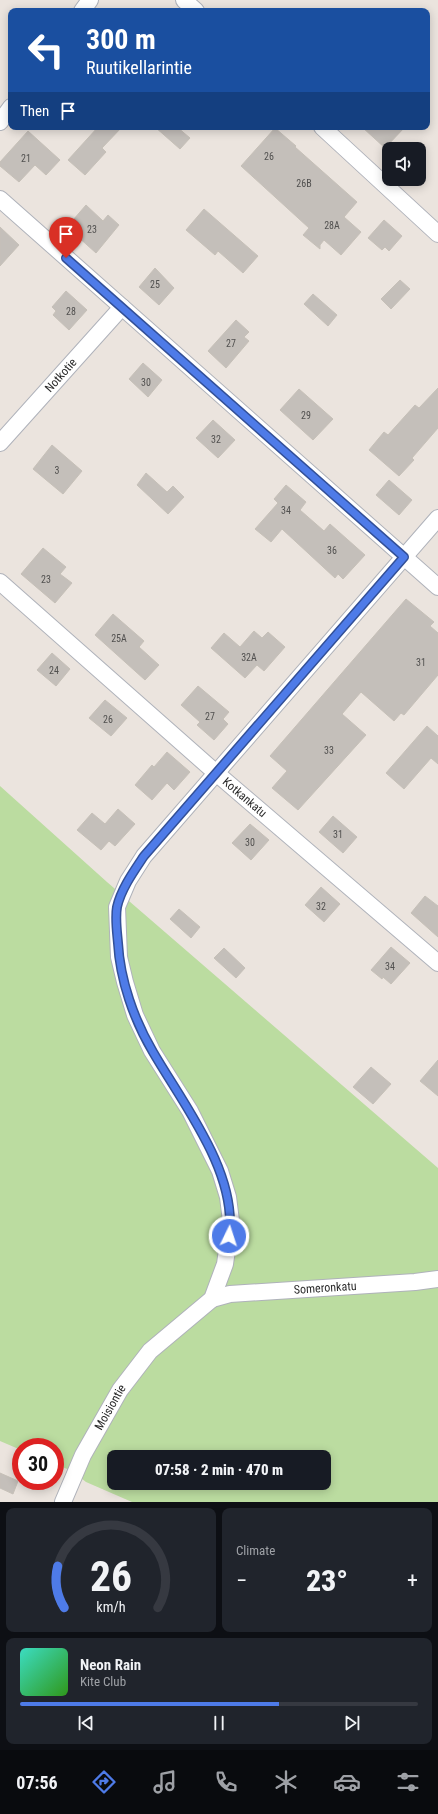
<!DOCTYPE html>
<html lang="en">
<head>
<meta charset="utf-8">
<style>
  :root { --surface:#171b24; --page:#20242c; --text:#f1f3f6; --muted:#9ea1a6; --line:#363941; --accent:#4e7be8 }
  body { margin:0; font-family:"Roboto Condensed",sans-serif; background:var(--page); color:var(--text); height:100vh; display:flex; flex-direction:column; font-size:15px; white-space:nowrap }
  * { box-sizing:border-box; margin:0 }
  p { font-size:13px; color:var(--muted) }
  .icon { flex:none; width:22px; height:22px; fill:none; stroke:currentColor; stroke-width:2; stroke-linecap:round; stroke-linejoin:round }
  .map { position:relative; height:1502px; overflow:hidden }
  .details { display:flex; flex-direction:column; gap:6px; padding:6px; background:#0d0f14; flex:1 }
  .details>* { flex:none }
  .hud { position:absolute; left:8px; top:8px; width:422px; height:122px; border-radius:8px; box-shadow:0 2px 10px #0003; background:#1a4fa0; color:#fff; overflow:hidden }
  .buttons { position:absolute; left:382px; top:142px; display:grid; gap:8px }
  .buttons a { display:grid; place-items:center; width:44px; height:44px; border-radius:8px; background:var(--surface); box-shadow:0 2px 10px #0003; font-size:20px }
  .speed { position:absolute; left:12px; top:1438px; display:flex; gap:8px; font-size:20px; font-weight:700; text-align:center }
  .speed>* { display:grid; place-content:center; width:52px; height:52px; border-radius:50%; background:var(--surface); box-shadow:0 2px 10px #0003; line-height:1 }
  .speed .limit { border:6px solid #d22; background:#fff; color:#111 }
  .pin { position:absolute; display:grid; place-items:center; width:34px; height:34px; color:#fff; margin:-41px -17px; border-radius:50% 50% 50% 0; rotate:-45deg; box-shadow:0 0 4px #0007 }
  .pin .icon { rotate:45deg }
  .me { position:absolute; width:44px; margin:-22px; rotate:4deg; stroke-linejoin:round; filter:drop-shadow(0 0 3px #0008) }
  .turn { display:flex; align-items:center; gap:14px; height:84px; padding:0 12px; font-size:18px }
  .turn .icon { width:52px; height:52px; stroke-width:2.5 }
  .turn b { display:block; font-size:28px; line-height:34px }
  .then { display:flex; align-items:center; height:38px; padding:0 12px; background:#0003; gap:8px; font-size:15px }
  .big { font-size:30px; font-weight:800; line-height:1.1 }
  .details .tile { flex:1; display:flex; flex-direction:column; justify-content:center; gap:6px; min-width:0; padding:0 14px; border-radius:8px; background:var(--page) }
  .details .dial { align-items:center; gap:0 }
  .dial svg { height:104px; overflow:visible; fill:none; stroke:var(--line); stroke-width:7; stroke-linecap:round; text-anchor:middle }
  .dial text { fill:var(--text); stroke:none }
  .song { display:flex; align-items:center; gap:12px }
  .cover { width:48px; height:48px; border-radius:6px; background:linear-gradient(135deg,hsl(170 70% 55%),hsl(110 70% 35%)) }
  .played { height:4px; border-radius:2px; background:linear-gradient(90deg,var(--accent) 65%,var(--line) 65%) }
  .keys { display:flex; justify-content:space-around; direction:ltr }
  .heat { display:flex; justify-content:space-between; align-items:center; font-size:22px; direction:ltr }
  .details .tiles { flex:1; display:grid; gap:6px; grid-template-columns:1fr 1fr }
  .tile:last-child { grid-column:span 2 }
  .trip { position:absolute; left:107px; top:1450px; width:224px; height:40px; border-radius:8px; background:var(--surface); box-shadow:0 2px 10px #0003; font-weight:800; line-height:40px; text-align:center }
  .menu { display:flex; height:64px; justify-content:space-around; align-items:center; background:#090b0e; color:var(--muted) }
  .menu .icon { width:28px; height:28px }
  .menu .on { color:var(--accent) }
  .menu b { font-size:18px; color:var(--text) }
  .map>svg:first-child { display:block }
  .green { fill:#bbdca0; fill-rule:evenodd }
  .building { fill:#c4bfba; stroke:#c6c0b8 }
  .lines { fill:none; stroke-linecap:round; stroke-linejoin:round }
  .street-casing { stroke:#afb2ba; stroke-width:18 }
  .street { stroke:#fff; stroke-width:16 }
  .route-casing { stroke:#335097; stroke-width:10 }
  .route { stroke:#4e7be8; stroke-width:7 }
  .labels { text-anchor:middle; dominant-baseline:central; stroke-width:3.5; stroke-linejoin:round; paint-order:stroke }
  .number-label { font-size:10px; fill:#51504f }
  .street-label { font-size:12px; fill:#2b2b2b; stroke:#fff }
</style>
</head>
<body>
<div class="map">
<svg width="438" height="1502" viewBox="0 0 438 1502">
  <rect width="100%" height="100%" fill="#ebe4de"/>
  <!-- green -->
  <path class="green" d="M 0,786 L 107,882 L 438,1168 L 438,1502 L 132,1502 L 86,1482 L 72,1471 L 55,1464 L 55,1447 L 21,1447 L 21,1450 L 0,1441 ZM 114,1457 L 324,1457 L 324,1483 L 114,1483 Z"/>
  <!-- building -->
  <path class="building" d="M 98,127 L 122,127 L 102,148 L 106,152 L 85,175 L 68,160 Z
    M 155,127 L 177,127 L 190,138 L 180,149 Z
    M 362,127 L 405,127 L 385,148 Z
    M 275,128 L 296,146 L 295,147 L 357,202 L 344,217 L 361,232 L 341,255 L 324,240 L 320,245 L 320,249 L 303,235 L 309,228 L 241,166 Z
    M 28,131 L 60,160 L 46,175 L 35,165 L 19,182 L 0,166 L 0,162 Z
    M 86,205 L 103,221 L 108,215 L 119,225 L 96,253 L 67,227 Z
    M 204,209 L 258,256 L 243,273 L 218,251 L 215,255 L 186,230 Z
    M 384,220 L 402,236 L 389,251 L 385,247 L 382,250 L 368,238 Z
    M 0,227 L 19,245 L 0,266 Z
    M 155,268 L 174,288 L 159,305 L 139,287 Z
    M 400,280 L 410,289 L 391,309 L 381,299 Z
    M 66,291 L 87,310 L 69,330 L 53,315 L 56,311 L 52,307 Z
    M 313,294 L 337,315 L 328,326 L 304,304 Z
    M 236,320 L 249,332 L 244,337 L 249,341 L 226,368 L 208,351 Z
    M 143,363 L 162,380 L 148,397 L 129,379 Z
    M 438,388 L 438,428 L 412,458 L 414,460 L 399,476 L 369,450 L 384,432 L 388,435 L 415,405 L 419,408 Z
    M 299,389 L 333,419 L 313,440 L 280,410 Z
    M 213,420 L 235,440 L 218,458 L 196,438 Z
    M 52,445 L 82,471 L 63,494 L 33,469 Z
    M 146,473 L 167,492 L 173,486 L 184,497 L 168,514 L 137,485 Z
    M 389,480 L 412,500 L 399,515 L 376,495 Z
    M 286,485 L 306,502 L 300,510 L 324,531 L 330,524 L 365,555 L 343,579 L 338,574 L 335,578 L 282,529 L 271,542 L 255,529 L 278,503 L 274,499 Z
    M 43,548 L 66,567 L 60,574 L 72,583 L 55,603 L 21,574 Z
    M 406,599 L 434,622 L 430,626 L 438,633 L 438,675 L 404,715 L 401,713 L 394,721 L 361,692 L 342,714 L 366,735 L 298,810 L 272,788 L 287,771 L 270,756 Z
    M 113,614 L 144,641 L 139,647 L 159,665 L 145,680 L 95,635 Z
    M 254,631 L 262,638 L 268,632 L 285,647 L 264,671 L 257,665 L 245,678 L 211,648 L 224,633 L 240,647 Z
    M 52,653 L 70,669 L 56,686 L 37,670 Z
    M 198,686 L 229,712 L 223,719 L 228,724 L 214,740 L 197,725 L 200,722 L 181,705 Z
    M 105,700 L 127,718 L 111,736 L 89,718 Z
    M 427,726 L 438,736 L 438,764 L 431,758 L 404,789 L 386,773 Z
    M 167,752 L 190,772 L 174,790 L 167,783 L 152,800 L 135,785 L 152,765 L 154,767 Z
    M 118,809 L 135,824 L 115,846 L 109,841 L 101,850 L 77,830 L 92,813 L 105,824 Z
    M 333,816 L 357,837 L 343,853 L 319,832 Z
    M 250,824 L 269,840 L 251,860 L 232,843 Z
    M 321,887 L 340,904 L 324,922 L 305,905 Z
    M 425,896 L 438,906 L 438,937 L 411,913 Z
    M 179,909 L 200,927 L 191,938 L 170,919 Z
    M 391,947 L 410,963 L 391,984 L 383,977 L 382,979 L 371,970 Z
    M 224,948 L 245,968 L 236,978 L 214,958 Z
    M 438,1060 L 438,1096 L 420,1081 Z
    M 371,1067 L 391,1084 L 373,1104 L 353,1087 Z
    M 0,1473 L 18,1481 L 13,1494 L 0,1488 Z"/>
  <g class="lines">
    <!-- street casing -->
    <g class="street-casing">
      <g id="street">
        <path d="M 184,0 L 196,11"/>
        <path d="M 82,11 L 90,0"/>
        <path d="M 0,122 L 11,107"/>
        <path d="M 322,127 L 438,234"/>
        <path d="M 0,199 L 438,587"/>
        <path id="s1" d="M 0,443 L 122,307"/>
        <path id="s2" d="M 0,582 L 215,772 L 438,963"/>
        <path id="s3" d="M 212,1299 L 230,1294 L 415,1282 L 438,1279"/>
        <path id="s4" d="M 63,1502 L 83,1455 L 120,1390 L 150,1351 L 212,1299 L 225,1264 L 231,1221 L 228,1197 L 220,1171 L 190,1111 L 152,1051 L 135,1015 L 125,982 L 119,957 L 117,907 L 128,881 L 144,856 L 438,518"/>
      </g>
    </g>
    <!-- street -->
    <use href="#street" class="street"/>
  </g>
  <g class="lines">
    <!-- route casing -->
    <g class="route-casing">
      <path id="route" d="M 66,258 L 404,557 L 144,856 C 134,871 121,889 117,907 C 115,918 117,932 118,943 C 120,980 134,1020 153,1052 C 183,1104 238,1173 229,1236"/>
    </g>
    <!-- route -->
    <use href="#route" class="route"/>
  </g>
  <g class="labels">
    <!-- number labels -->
    <g class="number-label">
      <text x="269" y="156">26</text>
      <text x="26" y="158">21</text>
      <text x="304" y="183">26B</text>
      <text x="332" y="225">28A</text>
      <text x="92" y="229">23</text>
      <text x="155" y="284">25</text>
      <text x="71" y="311">28</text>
      <text x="231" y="343">27</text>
      <text x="146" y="382">30</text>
      <text x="306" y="415">29</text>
      <text x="216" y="439">32</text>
      <text x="57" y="470">3</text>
      <text x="286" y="510">34</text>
      <text x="332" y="550">36</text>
      <text x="46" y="579">23</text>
      <text x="119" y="638">25A</text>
      <text x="249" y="657">32A</text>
      <text x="421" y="662">31</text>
      <text x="54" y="670">24</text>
      <text x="210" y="716">27</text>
      <text x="108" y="719">26</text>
      <text x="329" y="750">33</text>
      <text x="338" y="834">31</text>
      <text x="250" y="842">30</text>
      <text x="321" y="906">32</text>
      <text x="390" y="966">34</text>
    </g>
    <!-- street labels -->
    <g class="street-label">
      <text stroke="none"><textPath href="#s1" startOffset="91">Notkotie</textPath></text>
      <text stroke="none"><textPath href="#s2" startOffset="326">Kotkankatu</textPath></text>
      <text stroke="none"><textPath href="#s3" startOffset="114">Someronkatu</textPath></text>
      <text stroke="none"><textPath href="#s4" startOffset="106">Moisiontie</textPath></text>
    </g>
  </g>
</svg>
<div class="buttons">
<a><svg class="icon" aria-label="sound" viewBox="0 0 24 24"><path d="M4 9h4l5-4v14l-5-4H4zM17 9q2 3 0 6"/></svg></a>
</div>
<div class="speed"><div class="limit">30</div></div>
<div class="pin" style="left:66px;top:258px;background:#d93025"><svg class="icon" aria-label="arrive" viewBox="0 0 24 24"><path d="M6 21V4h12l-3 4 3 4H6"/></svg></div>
<svg class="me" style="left:229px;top:1236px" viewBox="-20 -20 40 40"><circle r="17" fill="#4e7be8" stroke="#fff" stroke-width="3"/><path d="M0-11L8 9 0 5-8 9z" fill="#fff"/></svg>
<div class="trip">07:58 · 2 min · 470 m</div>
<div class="hud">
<div class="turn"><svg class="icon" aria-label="left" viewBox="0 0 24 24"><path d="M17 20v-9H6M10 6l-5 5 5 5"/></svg><div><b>300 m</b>Ruutikellarintie</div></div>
<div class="then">Then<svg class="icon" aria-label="arrive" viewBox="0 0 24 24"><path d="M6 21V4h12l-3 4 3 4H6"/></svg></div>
</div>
</div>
<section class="details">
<div class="tiles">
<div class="tile dial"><svg viewBox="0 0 100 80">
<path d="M14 69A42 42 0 1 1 86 69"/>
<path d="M14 69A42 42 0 0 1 9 37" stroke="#4e7be8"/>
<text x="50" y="56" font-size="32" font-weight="700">26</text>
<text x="50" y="72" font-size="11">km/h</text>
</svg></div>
<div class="tile"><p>Climate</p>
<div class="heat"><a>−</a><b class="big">23°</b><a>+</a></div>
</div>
<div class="tile">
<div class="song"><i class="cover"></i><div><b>Neon Rain</b><p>Kite Club</p></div></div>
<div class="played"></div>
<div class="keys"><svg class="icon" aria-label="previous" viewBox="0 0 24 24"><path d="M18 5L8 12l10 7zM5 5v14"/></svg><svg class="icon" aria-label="pause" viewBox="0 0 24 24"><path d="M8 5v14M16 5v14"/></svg><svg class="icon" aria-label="next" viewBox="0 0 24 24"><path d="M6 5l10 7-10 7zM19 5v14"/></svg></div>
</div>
</div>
</section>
<nav class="menu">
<b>07:56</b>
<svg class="icon on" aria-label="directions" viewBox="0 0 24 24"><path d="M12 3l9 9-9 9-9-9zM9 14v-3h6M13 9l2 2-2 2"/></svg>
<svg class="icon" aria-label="music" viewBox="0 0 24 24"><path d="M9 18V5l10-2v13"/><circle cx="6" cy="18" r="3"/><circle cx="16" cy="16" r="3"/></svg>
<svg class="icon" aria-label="phone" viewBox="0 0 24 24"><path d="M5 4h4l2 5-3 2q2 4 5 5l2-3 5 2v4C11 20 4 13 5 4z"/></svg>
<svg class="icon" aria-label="climate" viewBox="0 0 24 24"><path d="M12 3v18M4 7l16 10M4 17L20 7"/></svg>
<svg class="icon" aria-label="car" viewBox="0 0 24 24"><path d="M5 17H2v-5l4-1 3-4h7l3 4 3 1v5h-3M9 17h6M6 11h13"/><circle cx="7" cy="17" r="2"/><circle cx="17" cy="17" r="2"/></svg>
<svg class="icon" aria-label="filters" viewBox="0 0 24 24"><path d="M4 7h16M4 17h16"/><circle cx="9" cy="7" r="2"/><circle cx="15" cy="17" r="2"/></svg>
</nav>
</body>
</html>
